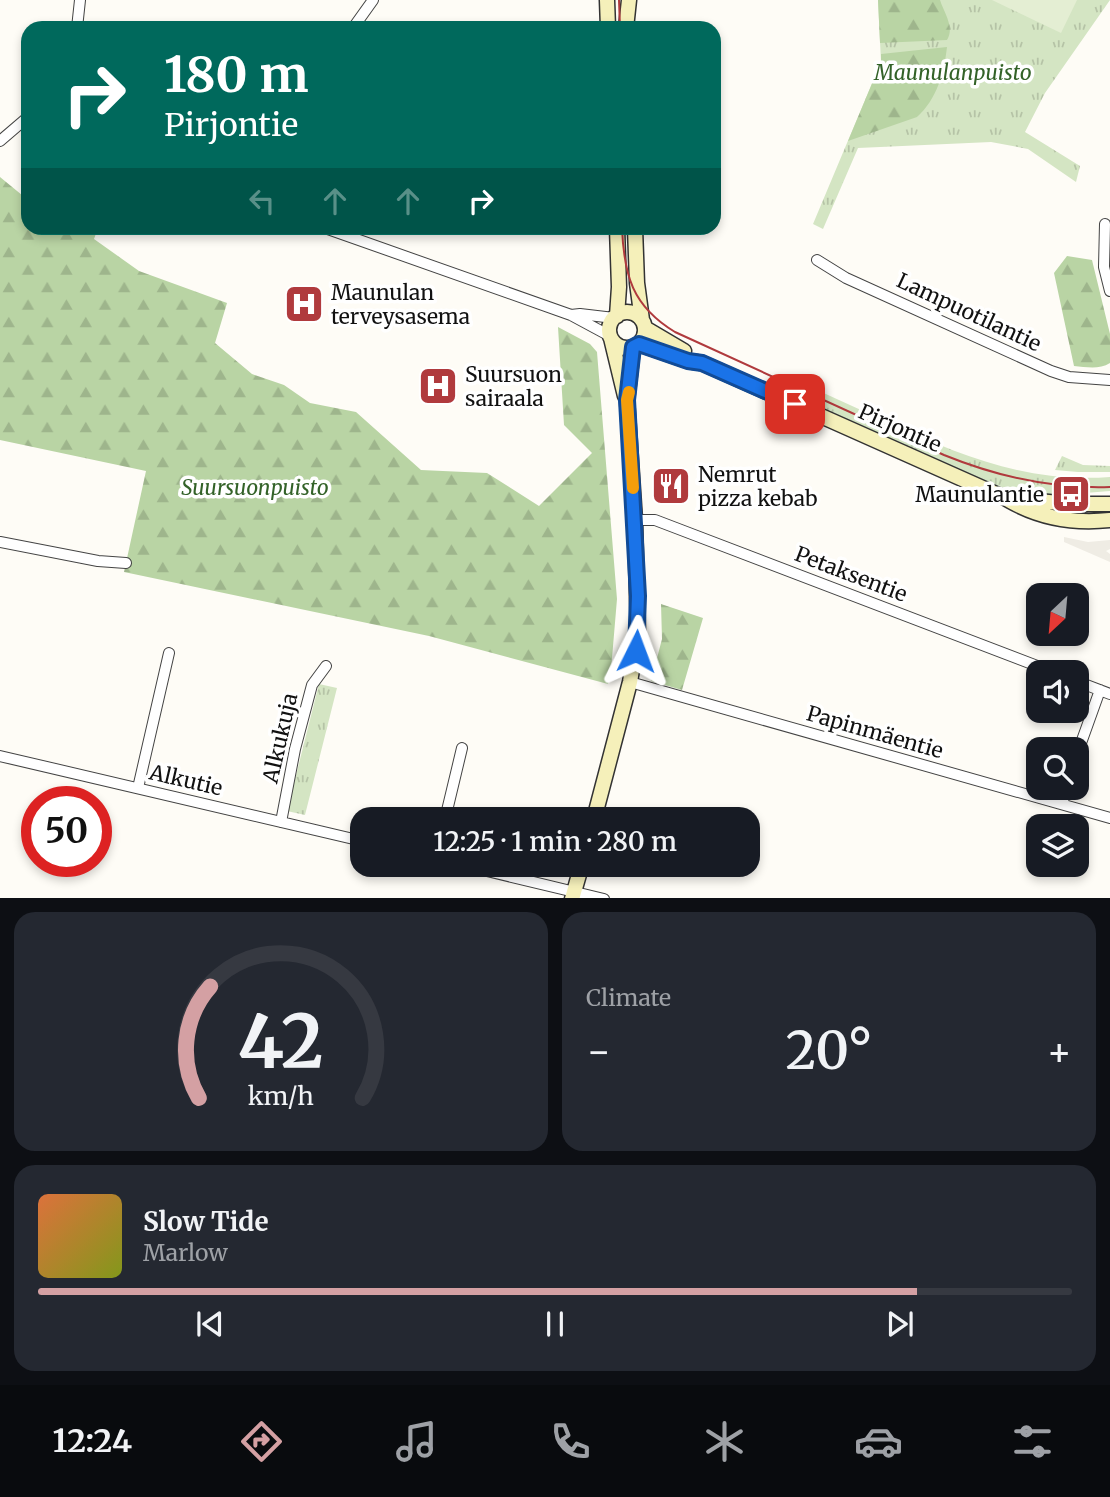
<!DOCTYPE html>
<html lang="en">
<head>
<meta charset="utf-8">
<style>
  :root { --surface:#171b24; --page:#242831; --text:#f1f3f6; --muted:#9ea1a6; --line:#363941; --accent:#d4a0a3 }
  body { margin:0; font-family:Merriweather,serif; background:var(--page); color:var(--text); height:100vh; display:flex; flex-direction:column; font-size:26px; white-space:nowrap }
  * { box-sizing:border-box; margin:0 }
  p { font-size:23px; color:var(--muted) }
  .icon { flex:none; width:38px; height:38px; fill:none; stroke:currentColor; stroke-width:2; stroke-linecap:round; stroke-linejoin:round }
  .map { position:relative; height:898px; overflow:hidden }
  .sheet { display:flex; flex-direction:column; gap:14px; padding:14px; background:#0d0f14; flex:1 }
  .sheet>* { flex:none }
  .hud { position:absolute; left:21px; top:21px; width:700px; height:214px; border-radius:21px; box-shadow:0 4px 10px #0003; background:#00695c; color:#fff; overflow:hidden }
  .needle { width:46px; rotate:206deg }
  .controls { position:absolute; left:1026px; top:583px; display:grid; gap:14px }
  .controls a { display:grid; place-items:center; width:63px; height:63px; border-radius:14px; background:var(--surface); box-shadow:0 4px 10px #0003; font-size:35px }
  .speed { position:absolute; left:21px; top:786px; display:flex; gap:14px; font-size:35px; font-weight:700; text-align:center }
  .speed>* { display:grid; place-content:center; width:91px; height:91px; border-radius:50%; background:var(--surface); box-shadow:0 4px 10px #0003; line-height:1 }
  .speed .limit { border:10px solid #d22; background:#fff; color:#111 }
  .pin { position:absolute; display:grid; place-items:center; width:60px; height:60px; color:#fff; margin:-30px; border-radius:14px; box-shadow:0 4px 10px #0006 }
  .me { position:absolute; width:77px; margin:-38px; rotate:3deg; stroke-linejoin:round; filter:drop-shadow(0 0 5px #0008) }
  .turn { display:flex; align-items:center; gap:24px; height:147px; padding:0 28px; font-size:32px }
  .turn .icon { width:91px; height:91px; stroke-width:2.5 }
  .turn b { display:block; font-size:49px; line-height:60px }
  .lanes { display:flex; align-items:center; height:66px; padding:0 28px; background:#0003; justify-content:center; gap:35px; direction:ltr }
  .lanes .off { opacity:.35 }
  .big { font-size:52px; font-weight:600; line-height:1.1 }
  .sheet .card { flex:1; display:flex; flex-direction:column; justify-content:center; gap:10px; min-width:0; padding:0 24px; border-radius:21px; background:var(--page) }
  .sheet .dial { align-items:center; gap:0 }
  .dial svg { height:182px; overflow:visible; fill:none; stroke:var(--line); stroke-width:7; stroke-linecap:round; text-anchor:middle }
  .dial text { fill:var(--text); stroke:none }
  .song { display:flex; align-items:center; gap:21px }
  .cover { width:84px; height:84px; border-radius:10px; background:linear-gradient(135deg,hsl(20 70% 55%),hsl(70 70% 35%)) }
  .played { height:7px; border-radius:4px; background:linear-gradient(90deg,var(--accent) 85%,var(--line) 85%) }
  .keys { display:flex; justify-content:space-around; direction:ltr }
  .heat { display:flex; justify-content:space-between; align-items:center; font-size:38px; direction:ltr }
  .sheet .tiles { flex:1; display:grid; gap:14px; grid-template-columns:1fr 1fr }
  .card:last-child { grid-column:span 2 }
  .trip { position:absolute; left:350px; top:807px; width:410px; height:70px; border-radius:21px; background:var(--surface); box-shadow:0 4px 10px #0003; font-weight:600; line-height:70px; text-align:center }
  .tabs { display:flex; height:112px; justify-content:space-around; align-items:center; background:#090b0e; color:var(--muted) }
  .tabs .icon { width:49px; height:49px }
  .tabs .selected { color:var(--accent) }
  .tabs b { font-size:32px; color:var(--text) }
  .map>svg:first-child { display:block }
  .grass { fill:url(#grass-tufts) }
  .forest { fill:url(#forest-firs) }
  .pitch { fill:#e4eed3 }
  .plaza { fill:#efece4 }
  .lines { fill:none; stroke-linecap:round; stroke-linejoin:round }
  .minor-casing { stroke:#444; stroke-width:12 }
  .secondary-casing { stroke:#333; stroke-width:17 }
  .minor { stroke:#fff; stroke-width:10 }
  .secondary { stroke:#f5f0ba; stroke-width:14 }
  .tram { stroke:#b03a3d; stroke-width:2 }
  .route-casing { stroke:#114b97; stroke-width:18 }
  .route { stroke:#1a73e8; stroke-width:12 }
  .slow { stroke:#f59e0b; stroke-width:12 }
  .labels { text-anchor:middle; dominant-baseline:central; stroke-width:7; stroke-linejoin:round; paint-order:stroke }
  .park-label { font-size:21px; font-style:italic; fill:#336228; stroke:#fff }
  .poi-label { font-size:21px; fill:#111; stroke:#fff; text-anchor:start }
  .street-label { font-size:21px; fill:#111; stroke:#fff }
</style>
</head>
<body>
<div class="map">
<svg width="1110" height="899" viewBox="0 0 1110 899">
  <defs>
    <pattern id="grass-tufts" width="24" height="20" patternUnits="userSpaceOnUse" patternTransform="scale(1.75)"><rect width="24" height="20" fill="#d4e5c3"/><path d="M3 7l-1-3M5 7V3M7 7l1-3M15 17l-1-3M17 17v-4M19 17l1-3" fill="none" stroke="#b5c3a6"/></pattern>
    <pattern id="forest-firs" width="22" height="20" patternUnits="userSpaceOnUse" patternTransform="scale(1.75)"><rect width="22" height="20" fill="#b9d4a4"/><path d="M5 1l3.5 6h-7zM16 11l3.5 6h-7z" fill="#9eb58c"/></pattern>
  </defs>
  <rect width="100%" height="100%" fill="#fefcf6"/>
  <!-- grass -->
  <path class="grass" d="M 878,0 L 1110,0 L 1045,93 L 1025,132 L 1080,166 L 1076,182 L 1028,149 L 991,142 L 858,148 L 823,229 L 813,224 L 881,62 Z
    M 782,374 C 817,390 853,406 889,423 C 962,456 1028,483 1110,477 L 1110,491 L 1085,493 L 1054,491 L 1054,497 L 1006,491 L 775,389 Z
    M 1062,456 L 1083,465 L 1110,466 L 1110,472 L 1078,472 L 1055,470 Z
    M 319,684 L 337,688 L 305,815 L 287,811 Z"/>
  <!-- forest -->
  <path class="forest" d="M 878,0 L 940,0 C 944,13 955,27 947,40 L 880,43 Z
    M 947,47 C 944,73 937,99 917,117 L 848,141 L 881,62 L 881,54 Z
    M 0,177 L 28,200 L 28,228 L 62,228 L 71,235 L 75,228 L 98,228 L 94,239 L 139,271 L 227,303 L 215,343 L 252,374 L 284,385 L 310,403 L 356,412 L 421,470 L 487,473 L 539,506 L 592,453 L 564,425 L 558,327 L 590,344 L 597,352 L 617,599 L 611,670 L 608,684 L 429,636 L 124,572 L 146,471 L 0,440 Z
    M 1067,256 L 1092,260 L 1110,334 L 1110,363 C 1099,370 1086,367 1074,366 L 1054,273 Z
    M 661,604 L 703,618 L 682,690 L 651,681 L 662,639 Z"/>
  <!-- pitch -->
  <path class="pitch" d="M 992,0 L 1077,0 L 1061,33 Z"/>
  <!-- plaza -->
  <path class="plaza" d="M 1064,537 L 1088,542 L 1110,540 L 1110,549 L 1106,551 L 1110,554 L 1110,562 L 1064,542 Z"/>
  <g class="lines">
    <!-- minor casing -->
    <g class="minor-casing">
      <path id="minor" d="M 77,28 L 80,0
        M 353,28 L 373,0
        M 0,141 L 28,117
        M 1105,224 L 1104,267 L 1110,291
        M 325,228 L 571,315 L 610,336
        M 817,260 L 846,278 L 1051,371 L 1069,377 L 1110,380
        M 571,315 L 580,314 L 614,318
        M 635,520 L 655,520 L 1053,672
        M 0,542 L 98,561 L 126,563
        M 1076,681 L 1110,694
        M 630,682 L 1110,818
        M 0,756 L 362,841
        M 1076,757 L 1100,690
        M 138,788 L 169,653
        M 1062,804 L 1067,788
        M 445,819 L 462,748
        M 281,822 L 295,749 L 312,685 L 326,666
        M 458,864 L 604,899"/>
    </g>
    <!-- secondary casing -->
    <g class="secondary-casing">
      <path id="secondary" d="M 607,0 L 608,28
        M 626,28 L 629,0
        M 635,228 L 637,283 L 642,320
        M609 330a18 18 0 1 1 36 0a18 18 0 1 1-36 0Z
        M 617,316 L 619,287 L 617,228
        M 645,328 L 684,351
        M 611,338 L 625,396
        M 639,344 L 688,361 L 702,363 L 1005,498 C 1036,517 1073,524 1110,520
        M 1009,498 L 1069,504 L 1110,504
        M 594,819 L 630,682 L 638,633 L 635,520 L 627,400 L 633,347
        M 572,899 L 582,864"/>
    </g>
    <!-- minor -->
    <use href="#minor" class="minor"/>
    <!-- secondary -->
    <use href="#secondary" class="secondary"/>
    <!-- tram -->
    <path class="tram" d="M 619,0 L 620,28
      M 622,228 C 624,275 632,306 675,332 L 944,455 C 998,477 1051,489 1110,487"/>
  </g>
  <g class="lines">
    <!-- route casing -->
    <g class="route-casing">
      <path id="route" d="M 636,651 L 638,596 L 627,400 L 633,347 L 639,344 L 688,361 L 702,363 L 795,404"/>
    </g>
    <!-- route -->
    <use href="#route" class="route"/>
    <!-- slow -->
    <path class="slow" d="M 629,392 L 627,400 L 633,488"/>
  </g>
  <!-- icons -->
  <defs>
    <g id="hospital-square" transform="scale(2.0125)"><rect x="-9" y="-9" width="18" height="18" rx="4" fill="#b03a3d" stroke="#fff"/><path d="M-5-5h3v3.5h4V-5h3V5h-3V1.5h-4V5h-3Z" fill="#fff"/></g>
    <g id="restaurant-square" transform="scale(2.0125)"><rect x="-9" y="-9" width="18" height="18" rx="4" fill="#b03a3d" stroke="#fff"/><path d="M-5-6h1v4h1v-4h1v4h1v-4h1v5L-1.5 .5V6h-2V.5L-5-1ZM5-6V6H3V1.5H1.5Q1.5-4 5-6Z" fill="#fff"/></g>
    <g id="bus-square" transform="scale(2.0125)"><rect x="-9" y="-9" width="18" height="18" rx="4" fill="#b03a3d" stroke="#fff"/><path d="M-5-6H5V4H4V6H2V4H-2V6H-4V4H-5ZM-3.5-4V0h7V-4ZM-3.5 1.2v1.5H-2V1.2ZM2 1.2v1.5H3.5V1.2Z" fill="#fff"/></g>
  </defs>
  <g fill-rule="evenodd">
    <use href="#hospital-square" x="304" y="304"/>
    <use href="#hospital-square" x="438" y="386"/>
    <use href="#restaurant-square" x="671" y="486"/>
    <use href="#bus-square" x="1071" y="494"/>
  </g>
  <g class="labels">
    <!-- park labels -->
    <g class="park-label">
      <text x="953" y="72">Maunulanpuisto</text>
      <text x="255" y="487">Suursuonpuisto</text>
    </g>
    <!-- poi labels -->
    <g class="poi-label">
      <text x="331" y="292">Maunulan<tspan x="331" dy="24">terveysasema</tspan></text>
      <text x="465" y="374">Suursuon<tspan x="465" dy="24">sairaala</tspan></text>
      <text x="698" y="474">Nemrut<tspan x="698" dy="24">pizza kebab</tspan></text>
      <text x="1044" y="494" text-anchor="end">Maunulantie</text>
    </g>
    <!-- street labels -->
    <g class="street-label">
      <text transform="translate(969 312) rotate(25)">Lampuotilantie</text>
      <text transform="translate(900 428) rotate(24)">Pirjontie</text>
      <text transform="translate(851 574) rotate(21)">Petaksentie</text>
      <text transform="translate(875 732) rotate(16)">Papinmäentie</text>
      <text transform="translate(280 738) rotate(-77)">Alkukuja</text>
      <text transform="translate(186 780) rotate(13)">Alkutie</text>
    </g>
  </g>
</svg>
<div class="controls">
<a><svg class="needle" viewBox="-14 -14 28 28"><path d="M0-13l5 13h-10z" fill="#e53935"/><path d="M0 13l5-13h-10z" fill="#9ea1a6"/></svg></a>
<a><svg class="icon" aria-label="sound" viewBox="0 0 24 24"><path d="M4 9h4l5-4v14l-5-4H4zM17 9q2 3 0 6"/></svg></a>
<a><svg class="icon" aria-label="search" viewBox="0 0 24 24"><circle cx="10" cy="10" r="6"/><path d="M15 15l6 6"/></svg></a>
<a><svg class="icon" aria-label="layers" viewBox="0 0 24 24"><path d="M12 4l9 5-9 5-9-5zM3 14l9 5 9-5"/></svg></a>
</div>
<div class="speed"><div class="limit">50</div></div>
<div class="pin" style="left:795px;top:404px;background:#d93025"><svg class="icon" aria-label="arrive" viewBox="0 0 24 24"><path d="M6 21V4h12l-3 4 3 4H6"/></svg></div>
<svg class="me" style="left:636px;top:651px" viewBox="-20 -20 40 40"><path d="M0-17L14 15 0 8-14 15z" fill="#1a73e8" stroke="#fff" stroke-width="4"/></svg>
<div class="trip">12:25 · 1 min · 280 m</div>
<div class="hud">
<div class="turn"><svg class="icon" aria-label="right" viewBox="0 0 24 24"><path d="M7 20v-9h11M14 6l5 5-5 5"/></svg><div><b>180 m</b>Pirjontie</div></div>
<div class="lanes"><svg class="icon off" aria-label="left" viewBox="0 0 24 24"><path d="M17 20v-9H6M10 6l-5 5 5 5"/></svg><svg class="icon off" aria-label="ahead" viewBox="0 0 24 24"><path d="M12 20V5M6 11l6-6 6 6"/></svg><svg class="icon off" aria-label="ahead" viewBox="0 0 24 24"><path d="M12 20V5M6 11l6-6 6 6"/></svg><svg class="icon" aria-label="right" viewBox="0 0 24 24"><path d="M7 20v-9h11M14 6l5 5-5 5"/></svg></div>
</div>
</div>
<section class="sheet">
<div class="tiles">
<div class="card dial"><svg viewBox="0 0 100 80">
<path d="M14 69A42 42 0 1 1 86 69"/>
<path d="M14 69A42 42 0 0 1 19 20" stroke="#d4a0a3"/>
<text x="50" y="56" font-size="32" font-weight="700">42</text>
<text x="50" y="72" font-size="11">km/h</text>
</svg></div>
<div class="card"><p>Climate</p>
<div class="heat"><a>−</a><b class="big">20°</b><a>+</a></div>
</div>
<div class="card">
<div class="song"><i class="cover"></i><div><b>Slow Tide</b><p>Marlow</p></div></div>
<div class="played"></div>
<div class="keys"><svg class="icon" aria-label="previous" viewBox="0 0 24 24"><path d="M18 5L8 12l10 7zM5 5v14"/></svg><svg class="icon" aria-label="pause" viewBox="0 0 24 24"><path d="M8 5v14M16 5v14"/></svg><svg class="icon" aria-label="next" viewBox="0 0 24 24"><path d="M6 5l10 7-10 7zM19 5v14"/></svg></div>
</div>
</div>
</section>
<nav class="tabs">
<b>12:24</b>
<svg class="icon selected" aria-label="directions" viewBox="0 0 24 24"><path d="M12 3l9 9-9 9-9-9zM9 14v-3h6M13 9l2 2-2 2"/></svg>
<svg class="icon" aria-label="music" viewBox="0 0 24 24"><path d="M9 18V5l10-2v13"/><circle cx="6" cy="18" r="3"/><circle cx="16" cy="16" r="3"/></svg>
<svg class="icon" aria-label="phone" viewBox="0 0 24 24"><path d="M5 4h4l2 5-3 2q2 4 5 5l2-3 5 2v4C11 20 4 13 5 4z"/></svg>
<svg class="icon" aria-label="climate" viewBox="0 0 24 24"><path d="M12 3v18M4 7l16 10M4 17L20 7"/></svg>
<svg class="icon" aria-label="car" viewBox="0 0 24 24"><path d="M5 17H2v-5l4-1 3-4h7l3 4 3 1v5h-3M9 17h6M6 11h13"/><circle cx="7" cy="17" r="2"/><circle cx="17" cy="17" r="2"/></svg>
<svg class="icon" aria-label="filters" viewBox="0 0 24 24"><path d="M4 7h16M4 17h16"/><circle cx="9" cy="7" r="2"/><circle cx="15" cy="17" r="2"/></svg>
</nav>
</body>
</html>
